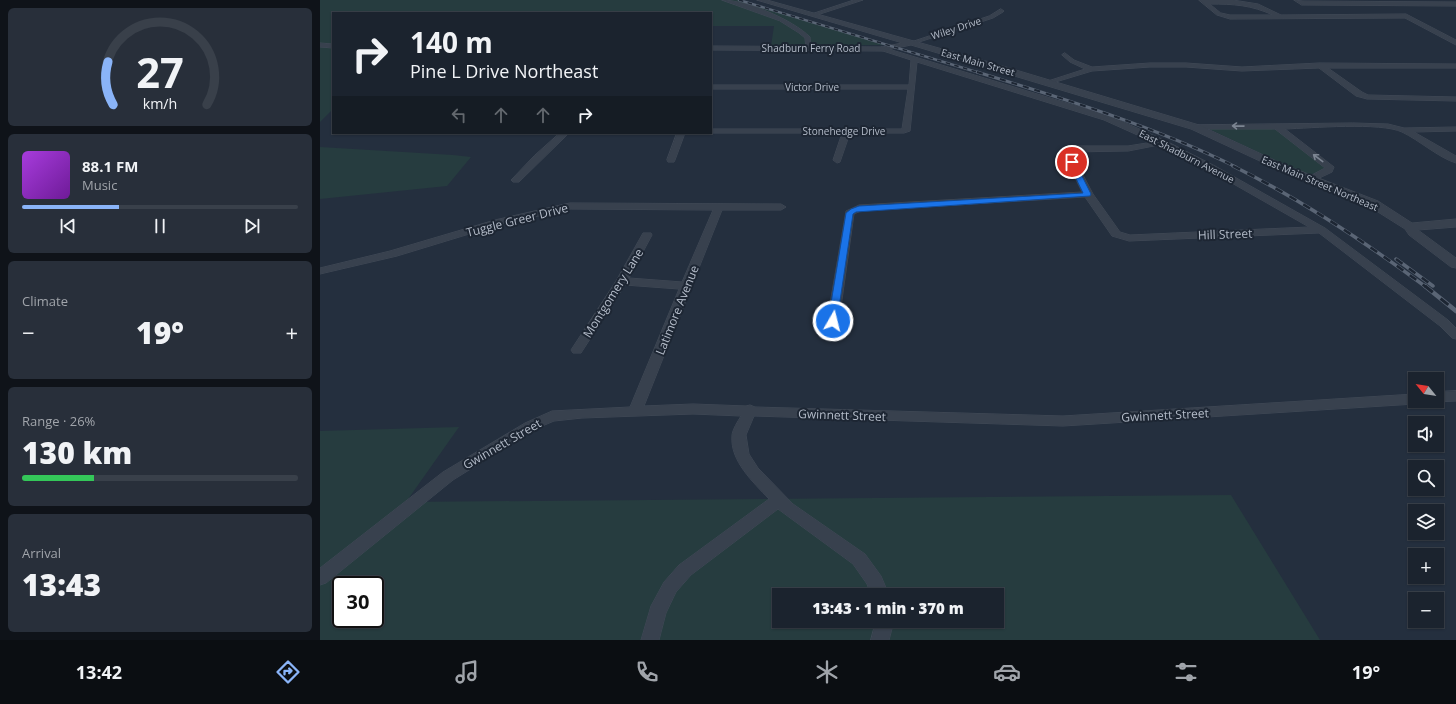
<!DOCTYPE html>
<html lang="en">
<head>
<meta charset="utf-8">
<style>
  :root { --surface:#1b232e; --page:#282f3a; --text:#f1f3f6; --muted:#a0a4aa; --line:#39404a; --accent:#8ab4f8 }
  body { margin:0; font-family:"Open Sans",sans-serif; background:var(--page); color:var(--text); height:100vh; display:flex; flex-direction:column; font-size:15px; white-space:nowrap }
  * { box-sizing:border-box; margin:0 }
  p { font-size:13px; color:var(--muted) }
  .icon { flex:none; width:22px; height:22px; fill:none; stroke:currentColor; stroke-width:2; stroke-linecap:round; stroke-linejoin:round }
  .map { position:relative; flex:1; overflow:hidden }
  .drawer { display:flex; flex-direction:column; gap:8px; padding:8px; background:#0f1319; width:320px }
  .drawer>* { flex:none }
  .top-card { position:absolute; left:12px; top:12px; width:380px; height:122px; border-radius:0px; box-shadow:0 1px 3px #0004,0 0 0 1px var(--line); background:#1b232e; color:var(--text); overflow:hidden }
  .needle { width:26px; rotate:300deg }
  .fabs { position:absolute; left:1088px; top:372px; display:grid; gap:8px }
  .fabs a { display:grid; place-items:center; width:36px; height:36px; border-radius:0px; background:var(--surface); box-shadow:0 1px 3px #0004,0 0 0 1px var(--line); font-size:20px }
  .speed { position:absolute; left:12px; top:576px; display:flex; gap:8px; font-size:20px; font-weight:700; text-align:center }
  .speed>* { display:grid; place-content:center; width:52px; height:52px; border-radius:50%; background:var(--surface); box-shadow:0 1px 3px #0004,0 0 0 1px var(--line); line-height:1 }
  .speed .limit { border:2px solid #111; border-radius:6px; background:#fff; color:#111 }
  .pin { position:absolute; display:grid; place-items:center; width:34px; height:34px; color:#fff; margin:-17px; border:2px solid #fff; border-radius:50%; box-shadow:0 1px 4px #0007 }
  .me { position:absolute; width:44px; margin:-22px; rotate:8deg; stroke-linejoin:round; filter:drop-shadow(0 0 3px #0008) }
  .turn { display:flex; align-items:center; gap:14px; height:84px; padding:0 12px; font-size:18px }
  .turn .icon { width:52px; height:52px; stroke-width:2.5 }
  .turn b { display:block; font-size:28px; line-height:34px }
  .lanes { display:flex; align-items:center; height:38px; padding:0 12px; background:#0003; justify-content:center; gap:20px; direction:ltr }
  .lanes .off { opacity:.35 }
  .big { font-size:30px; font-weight:800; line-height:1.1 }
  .drawer .widget { flex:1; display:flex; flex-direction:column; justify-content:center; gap:6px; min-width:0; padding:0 14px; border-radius:6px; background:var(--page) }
  .drawer .dial { align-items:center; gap:0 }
  .dial svg { height:104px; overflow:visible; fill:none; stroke:var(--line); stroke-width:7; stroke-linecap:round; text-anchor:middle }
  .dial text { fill:var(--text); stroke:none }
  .song { display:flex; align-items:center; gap:12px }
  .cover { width:48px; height:48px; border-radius:6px; background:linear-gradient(135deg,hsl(280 70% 55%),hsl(280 70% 35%)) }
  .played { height:4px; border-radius:2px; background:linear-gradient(90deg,var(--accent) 35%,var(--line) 35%) }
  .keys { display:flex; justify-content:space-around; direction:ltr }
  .heat { display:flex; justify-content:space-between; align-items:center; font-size:22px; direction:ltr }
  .charge { height:6px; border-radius:3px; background:linear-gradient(90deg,#34c759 26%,var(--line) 0) }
  .trip { position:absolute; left:452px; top:588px; width:232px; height:40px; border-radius:0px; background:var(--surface); box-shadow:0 1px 3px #0004,0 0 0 1px var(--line); font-weight:800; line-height:40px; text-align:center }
  .tab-bar { display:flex; height:64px; justify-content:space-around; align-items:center; background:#0b0e12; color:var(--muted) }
  .tab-bar .icon { width:28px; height:28px }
  .tab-bar .on { color:var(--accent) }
  .tab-bar b { font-size:18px; color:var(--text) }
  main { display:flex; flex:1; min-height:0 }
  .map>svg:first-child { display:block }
  .green { fill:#263c3f; fill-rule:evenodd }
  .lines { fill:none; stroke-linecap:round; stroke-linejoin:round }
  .minor-casing { stroke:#414a57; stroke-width:1 }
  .tertiary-casing { stroke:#414a57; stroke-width:1 }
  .minor { fill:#38414e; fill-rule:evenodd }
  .tertiary { fill:#38414e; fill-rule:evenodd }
  .rail-far3-casing { stroke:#5a6575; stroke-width:2.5 }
  .rail-far2-casing { stroke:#5a6575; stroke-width:3 }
  .rail-far1-casing { stroke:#5a6575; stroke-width:3.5 }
  .rail-casing { stroke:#5a6575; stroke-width:4.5 }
  .rail-far3 { stroke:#1d2633; stroke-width:1.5; stroke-dasharray:4.5; stroke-linecap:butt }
  .rail-far2 { stroke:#1d2633; stroke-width:2; stroke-dasharray:6; stroke-linecap:butt }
  .rail-far1 { stroke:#1d2633; stroke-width:2.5; stroke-dasharray:8; stroke-linecap:butt }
  .rail { stroke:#1d2633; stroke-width:3; stroke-dasharray:10; stroke-linecap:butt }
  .oneway { stroke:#7c8592 }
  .route { fill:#1a73e8; stroke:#114b97 }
  .labels { text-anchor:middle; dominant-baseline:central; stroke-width:4; stroke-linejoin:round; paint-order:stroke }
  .far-street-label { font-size:10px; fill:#b4bcc9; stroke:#1d2633 }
  .street-label { font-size:12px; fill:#b4bcc9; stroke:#1d2633 }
</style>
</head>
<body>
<main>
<section class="drawer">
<div class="widget dial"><svg viewBox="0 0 100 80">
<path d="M14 69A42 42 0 1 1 86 69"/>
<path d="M14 69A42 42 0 0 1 10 36" stroke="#8ab4f8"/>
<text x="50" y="56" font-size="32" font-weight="700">27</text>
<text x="50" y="72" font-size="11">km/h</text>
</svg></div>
<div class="widget">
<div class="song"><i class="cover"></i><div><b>88.1 FM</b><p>Music</p></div></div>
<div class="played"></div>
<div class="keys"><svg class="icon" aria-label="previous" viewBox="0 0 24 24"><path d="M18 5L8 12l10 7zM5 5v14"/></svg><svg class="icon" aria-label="pause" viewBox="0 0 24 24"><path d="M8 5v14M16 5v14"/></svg><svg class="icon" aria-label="next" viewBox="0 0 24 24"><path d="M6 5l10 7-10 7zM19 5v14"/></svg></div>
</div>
<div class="widget"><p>Climate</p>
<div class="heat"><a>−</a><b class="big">19°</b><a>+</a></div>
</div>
<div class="widget"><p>Range · 26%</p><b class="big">130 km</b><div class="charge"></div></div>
<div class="widget"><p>Arrival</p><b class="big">13:43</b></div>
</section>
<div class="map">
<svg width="1136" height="640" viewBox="0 0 1136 640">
  <rect width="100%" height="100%" fill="#242f3e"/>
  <!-- green -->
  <path class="green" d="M 0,0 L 422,0 L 567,45 L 451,46 L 454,26 L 391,26 L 391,13 L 13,13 L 13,109 L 0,122 Z
    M 948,128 L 960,131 L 1007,167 C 996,174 991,176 980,172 L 889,129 Z
    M 0,147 L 133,155 L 151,157 L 127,186 L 0,199 Z
    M 139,427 L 86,502 L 911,495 L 1000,640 L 0,640 L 0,431 ZM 21,585 L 55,585 L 55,619 L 21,619 ZM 459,595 L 677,595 L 677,621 L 459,621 Z"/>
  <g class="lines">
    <!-- minor casing -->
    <g class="minor-casing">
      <path id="minor" d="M 402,0 C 427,0 473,20 490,37 L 491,48 L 486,49 L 485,38 L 479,33 L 460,21 Z
        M 534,0 L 543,0 L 494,16 L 489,15 Z
        M 879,0 L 913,0 L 938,4 L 961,15 L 1086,14 L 1136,40 L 1136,45 L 1085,18 L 910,19 L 897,15 ZM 890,4 C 914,4 931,5 953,15 L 910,15 L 901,13 Z
        M 974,0 L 983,1 L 1136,2 L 1136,6 L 982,5 Z
        M 681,9 L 684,11 L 683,12 L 673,18 L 593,44 L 588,43 L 669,16 Z
        M 562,47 L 790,116 L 844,140 L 895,166 L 1005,228 L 1128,320 L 1136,328 L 1136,339 L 1132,338 L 1120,326 L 999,233 L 809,241 L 792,236 L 765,197 L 541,211 L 534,214 L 519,321 L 517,324 L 509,324 L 507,321 L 526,211 L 539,205 L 762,192 L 742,151 L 751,146 L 808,146 L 833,142 L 784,120 L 597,62 L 590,131 L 584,133 L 530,133 L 520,162 L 517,163 L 513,160 L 522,133 L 389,133 L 391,133 L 391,129 L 582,129 L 588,89 L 391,89 L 391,85 L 589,85 L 591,60 L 560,50 L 559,49 ZM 840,145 L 889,170 L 989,227 L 810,235 L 800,232 L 773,194 L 751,152 L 808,151 Z
        M 745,53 L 754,60 L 772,67 L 830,63 L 866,63 L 922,67 L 999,63 L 1136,64 L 1136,68 L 1008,68 L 1042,92 L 1048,95 L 1136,97 L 1136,101 L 1047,99 L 1036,96 L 999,68 L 922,71 L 866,67 L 830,67 L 772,71 L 729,84 L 725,84 L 725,82 L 765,69 L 750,62 L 742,55 Z
        M 1033,123 L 1068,124 L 1084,128 L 1136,127 L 1136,131 L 1094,132 L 1136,156 L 1136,163 C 1119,158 1099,140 1082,132 C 1061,122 991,128 965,129 L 1014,167 L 1012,172 L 991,182 L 986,179 L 988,177 L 1005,168 L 955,129 L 875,129 L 871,127 L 875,125 Z
        M 240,133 L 249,133 L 199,182 L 193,182 L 191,180 L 193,178 L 214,156 Z
        M 357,133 L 365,133 L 355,160 L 354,162 L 348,162 L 347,160 Z
        M 250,203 L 461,204 L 466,207 L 461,210 L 402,210 L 324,406 L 373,404 L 426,406 L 430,405 L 435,407 L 743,416 L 1095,394 L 1095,401 L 1101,401 L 1095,404 L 743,426 L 434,416 L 426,435 L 429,454 L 438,468 L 473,504 L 545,554 L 561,576 L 569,595 L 551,595 L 547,584 L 533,564 L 458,509 L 371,575 L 356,592 L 346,613 L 339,640 L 321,640 L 331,606 L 344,582 L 359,565 L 449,499 C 433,482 410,461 412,436 C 412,430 418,421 421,416 L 373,414 L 262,418 L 234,421 L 215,429 L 133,480 L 6,583 L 0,585 L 0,568 L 123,472 L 205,423 L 232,411 L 310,407 L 359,289 L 305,285 L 261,353 L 253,353 L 251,350 L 296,281 L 323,233 L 331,233 L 332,235 L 309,278 L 362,282 L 393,210 L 250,209 L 182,224 L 77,256 L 0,274 L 0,268 L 70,251 L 175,220 Z
        M 1136,391 L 1136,401 L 1117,402 L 1115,401 L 1117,401 L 1117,392 Z
        M 556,621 L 574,621 L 569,640 L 551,640 Z"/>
    </g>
    <!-- tertiary casing -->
    <g class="tertiary-casing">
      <path id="tertiary" d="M 437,0 L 447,0 L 676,64 L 879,125 L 965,165 L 1058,201 L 1092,223 L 1136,219 L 1136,227 L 1098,230 L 1136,258 L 1136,268 L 1131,267 L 1089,235 L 1085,229 L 1050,207 L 957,169 L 871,129 L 591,45 L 562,51 L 391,50 L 391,46 L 562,47 L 582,43 Z
        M 0,43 L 13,44 L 13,48 L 0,47 Z"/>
    </g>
    <!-- minor -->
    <use href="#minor" class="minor"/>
    <!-- tertiary -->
    <use href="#tertiary" class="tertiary"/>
    <!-- rail-far3 casing -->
    <g class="rail-far3-casing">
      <path id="rail-far3" d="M 419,0 L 660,73"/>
    </g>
    <!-- rail-far2 casing -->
    <g class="rail-far2-casing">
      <path id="rail-far2" d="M 657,72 C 745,99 833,126 916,167"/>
    </g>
    <!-- rail-far1 casing -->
    <g class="rail-far1-casing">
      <path id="rail-far1" d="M 913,166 C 982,200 1045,242 1106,287
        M 1076,259 L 1113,286"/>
    </g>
    <!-- rail casing -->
    <g class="rail-casing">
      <path id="rail" d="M 1105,286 L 1136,311"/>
    </g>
    <!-- rail-far3 -->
    <use href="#rail-far3" class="rail-far3"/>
    <!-- rail-far2 -->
    <use href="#rail-far2" class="rail-far2"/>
    <!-- rail-far1 -->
    <use href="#rail-far1" class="rail-far1"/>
    <!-- rail -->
    <use href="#rail" class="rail"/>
  </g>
  <!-- one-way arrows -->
  <defs><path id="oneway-shaft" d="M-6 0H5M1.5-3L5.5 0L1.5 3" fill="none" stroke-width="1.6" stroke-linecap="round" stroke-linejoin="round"/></defs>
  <g class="oneway">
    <use href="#oneway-shaft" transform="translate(918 126) rotate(-179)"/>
    <use href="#oneway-shaft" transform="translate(998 158) rotate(-143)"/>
  </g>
  <!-- route -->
  <path class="route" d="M 749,161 L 755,162 L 771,194 L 770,196 L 536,212 L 533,214 L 517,321 L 513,324 L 508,321 L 526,213 L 531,209 L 539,206 L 763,193 L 748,162 Z"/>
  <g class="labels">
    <!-- far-street labels -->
    <g class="far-street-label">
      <text transform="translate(636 28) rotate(-18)">Wiley Drive</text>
      <text x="491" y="48">Shadburn Ferry Road</text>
      <text transform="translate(658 62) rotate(16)">East Main Street</text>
      <text x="492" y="87">Victor Drive</text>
      <text x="524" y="131">Stonehedge Drive</text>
      <text transform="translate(867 156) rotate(27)">East Shadburn Avenue</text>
      <text transform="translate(1000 183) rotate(23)">East Main Street Northeast</text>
    </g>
    <!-- street labels -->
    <g class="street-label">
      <text transform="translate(197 220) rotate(-14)">Tuggle Greer Drive</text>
      <text transform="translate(905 234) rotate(-2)">Hill Street</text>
      <text transform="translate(293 293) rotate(-58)">Montgomery Lane</text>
      <text transform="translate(357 310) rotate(-68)">Latimore Avenue</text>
      <text transform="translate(522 415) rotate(2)">Gwinnett Street</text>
      <text transform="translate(845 415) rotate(-3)">Gwinnett Street</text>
      <text transform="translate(182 444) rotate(-30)">Gwinnett Street</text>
    </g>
  </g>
</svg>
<div class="fabs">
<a><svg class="needle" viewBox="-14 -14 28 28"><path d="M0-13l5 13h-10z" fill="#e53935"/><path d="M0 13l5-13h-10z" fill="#a0a4aa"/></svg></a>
<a><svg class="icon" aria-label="sound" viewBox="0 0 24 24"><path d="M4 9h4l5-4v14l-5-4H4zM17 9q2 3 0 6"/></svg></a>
<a><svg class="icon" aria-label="search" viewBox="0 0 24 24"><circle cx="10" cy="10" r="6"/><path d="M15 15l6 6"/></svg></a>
<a><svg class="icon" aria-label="layers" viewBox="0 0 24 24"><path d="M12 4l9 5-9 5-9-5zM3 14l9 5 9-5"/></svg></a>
<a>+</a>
<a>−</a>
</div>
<div class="speed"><div class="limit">30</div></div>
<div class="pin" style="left:752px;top:162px;background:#d93025"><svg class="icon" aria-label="arrive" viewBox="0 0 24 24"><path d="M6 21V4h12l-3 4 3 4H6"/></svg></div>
<svg class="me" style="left:513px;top:321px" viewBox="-20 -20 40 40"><circle r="17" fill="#1a73e8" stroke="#fff" stroke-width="3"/><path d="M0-11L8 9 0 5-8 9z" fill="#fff"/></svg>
<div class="trip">13:43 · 1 min · 370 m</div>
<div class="top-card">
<div class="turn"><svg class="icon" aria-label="right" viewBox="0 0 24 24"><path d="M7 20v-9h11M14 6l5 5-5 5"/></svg><div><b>140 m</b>Pine L Drive Northeast</div></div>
<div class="lanes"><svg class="icon off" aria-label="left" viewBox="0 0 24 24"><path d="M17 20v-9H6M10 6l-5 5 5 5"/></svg><svg class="icon off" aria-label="ahead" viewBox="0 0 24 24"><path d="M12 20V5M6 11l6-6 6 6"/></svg><svg class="icon off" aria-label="ahead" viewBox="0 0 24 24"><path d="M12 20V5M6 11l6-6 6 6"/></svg><svg class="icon" aria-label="right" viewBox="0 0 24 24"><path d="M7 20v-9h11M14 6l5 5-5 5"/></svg></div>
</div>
</div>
</main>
<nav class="tab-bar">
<b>13:42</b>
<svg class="icon on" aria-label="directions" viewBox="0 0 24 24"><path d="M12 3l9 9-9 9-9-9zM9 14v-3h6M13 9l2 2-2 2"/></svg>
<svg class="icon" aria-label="music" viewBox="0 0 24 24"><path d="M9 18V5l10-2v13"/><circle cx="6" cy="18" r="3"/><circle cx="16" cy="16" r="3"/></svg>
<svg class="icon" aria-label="phone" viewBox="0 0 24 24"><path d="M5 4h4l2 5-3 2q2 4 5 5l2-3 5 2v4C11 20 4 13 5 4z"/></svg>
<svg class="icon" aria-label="climate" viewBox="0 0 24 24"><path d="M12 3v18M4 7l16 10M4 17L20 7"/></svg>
<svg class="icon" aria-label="car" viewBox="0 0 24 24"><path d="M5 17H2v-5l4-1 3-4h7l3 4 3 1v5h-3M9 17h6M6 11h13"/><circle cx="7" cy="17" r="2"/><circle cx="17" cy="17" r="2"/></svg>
<svg class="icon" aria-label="filters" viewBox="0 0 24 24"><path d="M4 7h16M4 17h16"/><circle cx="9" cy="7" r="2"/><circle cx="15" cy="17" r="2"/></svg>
<b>19°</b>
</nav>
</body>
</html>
